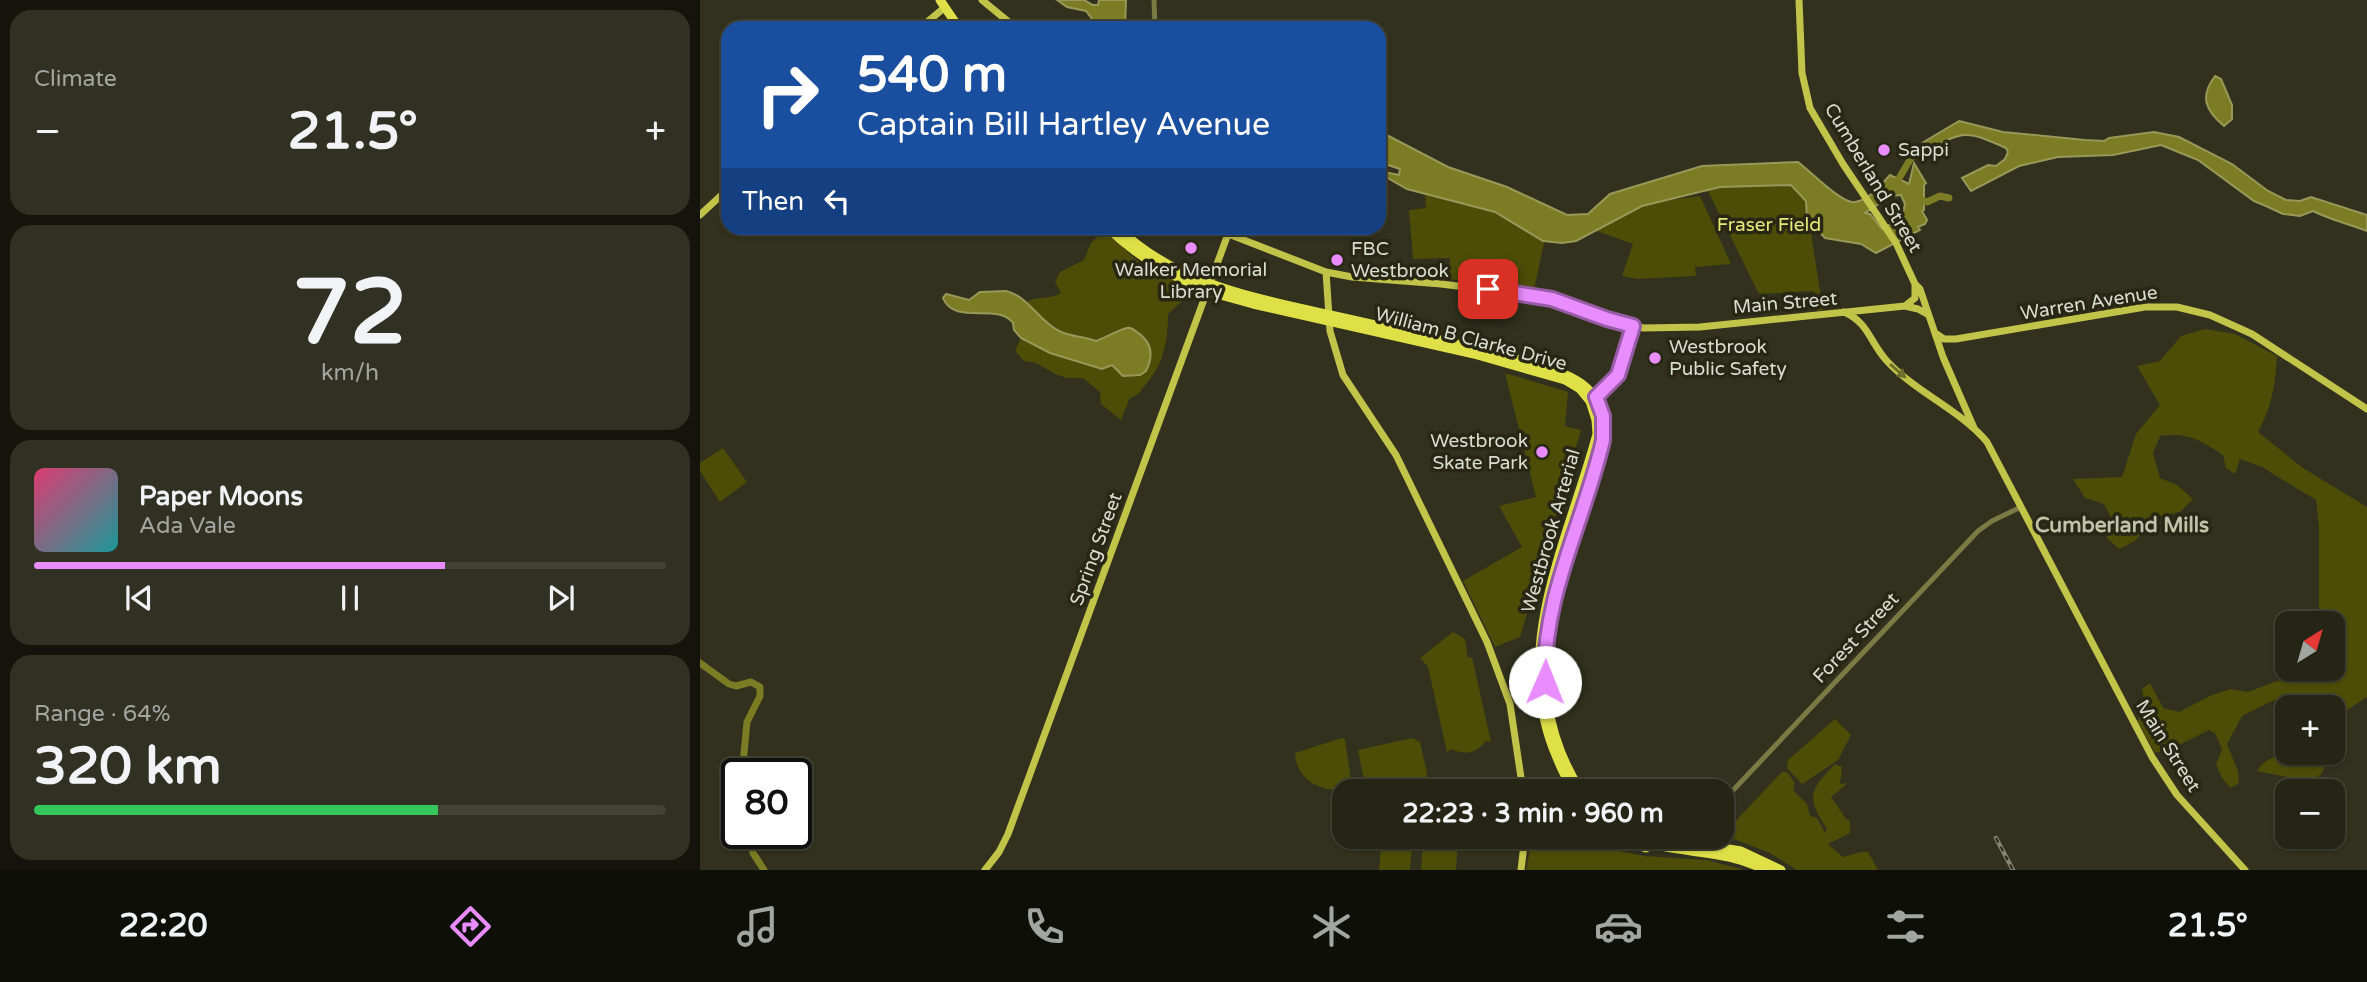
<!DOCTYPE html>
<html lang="en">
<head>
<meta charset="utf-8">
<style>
  :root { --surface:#252516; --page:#313123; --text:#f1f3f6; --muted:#a3a5a1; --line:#424235; --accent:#e98dfe }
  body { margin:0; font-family:"Varela Round",sans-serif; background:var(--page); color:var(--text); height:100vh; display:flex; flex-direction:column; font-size:26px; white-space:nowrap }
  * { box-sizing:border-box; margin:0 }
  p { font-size:23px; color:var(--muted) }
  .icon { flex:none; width:38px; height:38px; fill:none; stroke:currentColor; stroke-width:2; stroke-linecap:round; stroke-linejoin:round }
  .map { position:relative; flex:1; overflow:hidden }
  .panel { display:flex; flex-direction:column; gap:10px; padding:10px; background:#14140c; width:700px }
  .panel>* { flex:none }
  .hud { position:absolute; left:21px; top:21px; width:665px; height:214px; border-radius:21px; box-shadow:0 2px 5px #0004,0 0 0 2px var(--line); background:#1a4fa0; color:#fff; overflow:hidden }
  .needle { width:46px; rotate:37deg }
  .controls { position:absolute; left:1575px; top:611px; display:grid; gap:14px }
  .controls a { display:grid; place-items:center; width:70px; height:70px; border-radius:14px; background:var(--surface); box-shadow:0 2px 5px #0004,0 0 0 2px var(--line); font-size:35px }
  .speed { position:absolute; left:21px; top:758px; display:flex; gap:14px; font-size:35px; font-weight:700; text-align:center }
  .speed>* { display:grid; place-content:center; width:91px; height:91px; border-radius:50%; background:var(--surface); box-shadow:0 2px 5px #0004,0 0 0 2px var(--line); line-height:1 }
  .speed .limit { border:4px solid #111; border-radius:10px; background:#fff; color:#111 }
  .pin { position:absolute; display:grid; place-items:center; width:60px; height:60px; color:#fff; margin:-30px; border-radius:14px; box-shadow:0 4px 10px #0006 }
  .me { position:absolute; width:77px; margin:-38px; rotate:1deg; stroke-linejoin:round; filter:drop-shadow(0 0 5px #0008) }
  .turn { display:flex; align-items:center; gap:24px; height:147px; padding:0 21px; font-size:32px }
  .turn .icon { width:91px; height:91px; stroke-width:2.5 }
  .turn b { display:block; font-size:49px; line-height:60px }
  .then { display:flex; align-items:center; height:66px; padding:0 21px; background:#0003; gap:14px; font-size:26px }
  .big { font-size:52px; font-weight:700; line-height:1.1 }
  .panel .tile { flex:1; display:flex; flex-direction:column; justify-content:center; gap:10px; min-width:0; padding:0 24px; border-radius:21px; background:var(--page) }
  .panel .dial { align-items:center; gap:0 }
  .dial b { font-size:91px; line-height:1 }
  .song { display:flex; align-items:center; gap:21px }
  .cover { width:84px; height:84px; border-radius:10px; background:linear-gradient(135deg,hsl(340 70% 55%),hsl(180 70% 35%)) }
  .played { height:7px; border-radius:4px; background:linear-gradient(90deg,var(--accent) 65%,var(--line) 65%) }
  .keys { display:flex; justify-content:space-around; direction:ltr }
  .heat { display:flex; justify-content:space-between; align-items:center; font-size:38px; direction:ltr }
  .charge { height:10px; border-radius:5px; background:linear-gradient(90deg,#34c759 64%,var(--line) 0) }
  .trip { position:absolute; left:632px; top:779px; width:402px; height:70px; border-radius:21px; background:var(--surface); box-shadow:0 2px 5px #0004,0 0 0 2px var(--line); font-weight:700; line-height:70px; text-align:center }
  .tabs { display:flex; height:112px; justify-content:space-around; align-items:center; background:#0f0f09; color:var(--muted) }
  .tabs .icon { width:49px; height:49px }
  .tabs .selected { color:var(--accent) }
  .tabs b { font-size:32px; color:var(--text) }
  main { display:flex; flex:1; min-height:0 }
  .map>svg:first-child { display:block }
  .green { fill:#4d4d08 }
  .water { fill:#7b7c24; stroke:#989958; stroke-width:2; fill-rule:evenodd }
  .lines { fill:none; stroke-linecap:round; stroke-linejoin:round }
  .river { stroke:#7b7c24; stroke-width:7 }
  .minor { stroke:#797a44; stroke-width:5 }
  .major { stroke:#c2c349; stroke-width:7 }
  .highway { stroke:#dfe048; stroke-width:9 }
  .rail-casing { stroke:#848474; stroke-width:4.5 }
  .rail { stroke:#272714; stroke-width:2; stroke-dasharray:5; stroke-linecap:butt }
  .oneway { fill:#6d6d2c }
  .route-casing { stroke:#975ca5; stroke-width:18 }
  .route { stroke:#e98dfe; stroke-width:12 }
  .poi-dot { fill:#e98dfe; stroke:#272714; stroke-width:2.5 }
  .labels { text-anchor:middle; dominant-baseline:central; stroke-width:7; stroke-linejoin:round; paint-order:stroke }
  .poi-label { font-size:19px; fill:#dbdcd0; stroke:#272714; text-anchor:start }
  .street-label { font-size:19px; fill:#dbdcd0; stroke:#272714 }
  .park-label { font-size:19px; fill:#e6e976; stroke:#272714 }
  .neighbourhood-label { font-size:21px; font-weight:bold; fill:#c1c2aa; stroke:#272714 }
</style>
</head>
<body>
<main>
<section class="panel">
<div class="tile"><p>Climate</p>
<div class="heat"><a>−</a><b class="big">21.5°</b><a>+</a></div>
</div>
<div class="tile dial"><b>72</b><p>km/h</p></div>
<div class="tile">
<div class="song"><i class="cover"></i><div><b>Paper Moons</b><p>Ada Vale</p></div></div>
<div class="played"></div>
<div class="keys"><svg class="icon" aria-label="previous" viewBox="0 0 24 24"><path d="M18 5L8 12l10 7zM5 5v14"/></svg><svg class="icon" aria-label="pause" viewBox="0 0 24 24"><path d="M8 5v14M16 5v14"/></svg><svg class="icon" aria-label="next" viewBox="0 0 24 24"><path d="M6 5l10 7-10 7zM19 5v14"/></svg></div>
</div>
<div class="tile"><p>Range · 64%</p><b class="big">320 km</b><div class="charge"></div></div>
</section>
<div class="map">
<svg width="1667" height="870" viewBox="0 0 1667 870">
  <rect width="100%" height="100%" fill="#31311d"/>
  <!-- green -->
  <path class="green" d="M 1091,185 L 1106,201 L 1123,310 L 1117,311 L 1114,291 L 1059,294 L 1008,191 L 1019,187 Z
    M 725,191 C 753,199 784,206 811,219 C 824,226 830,236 845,238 L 834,290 L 748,279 L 750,258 L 713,259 L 709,210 L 726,208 Z
    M 1000,196 L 1031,264 L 995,267 L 996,276 L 938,279 L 922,276 L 933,244 L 894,230 L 908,218 L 963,199 L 970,200 Z
    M 405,229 C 417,241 429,254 442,265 C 456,277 475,273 486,291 L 482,301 L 468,314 C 468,340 464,364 446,384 C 440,391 440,395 430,398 L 421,420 L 401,404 L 400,392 L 383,378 L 367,378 L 355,374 L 336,363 L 324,361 L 315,351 L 321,338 L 350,353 L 402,369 L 412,365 L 423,376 L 440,375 L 447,339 L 433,329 L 426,328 C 386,354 355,331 325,302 C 337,296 349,300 361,293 L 355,282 L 360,272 L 384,260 L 391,243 Z
    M 1505,329 L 1535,334 L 1577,356 C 1575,386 1572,406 1558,432 L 1603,468 L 1667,507 L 1667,697 L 1633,719 L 1633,707 L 1606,707 L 1601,701 L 1574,700 L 1542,716 L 1527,744 L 1538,771 L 1539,783 L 1531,788 L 1522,778 L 1516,765 L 1522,749 L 1515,733 L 1509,730 L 1469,750 L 1455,753 L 1437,721 L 1446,707 L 1442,689 L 1450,683 L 1463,708 L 1479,712 L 1510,696 L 1530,689 L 1548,692 L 1609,669 L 1633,668 L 1633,623 L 1619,623 L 1619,526 L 1616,500 L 1562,467 L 1540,459 L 1535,474 L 1526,468 L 1523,455 C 1500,440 1488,432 1460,436 L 1453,453 L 1460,478 L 1477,485 L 1493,499 L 1480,512 L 1455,517 L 1435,541 L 1419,549 L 1407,538 L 1411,517 L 1404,504 L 1385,498 L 1373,479 L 1422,477 L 1436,434 L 1460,405 L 1437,366 L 1460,361 L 1481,336 Z
    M 805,373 L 868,392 L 865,426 L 881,430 L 820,637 L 795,647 L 763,581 L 822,547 L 799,506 L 836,497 Z
    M 23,448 L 47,482 L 20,502 L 0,471 L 0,463 Z
    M 753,632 L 765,639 L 768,658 L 772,657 L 791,742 L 786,741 C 777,753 765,756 752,749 L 747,752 L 728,667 L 720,658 Z
    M 1135,719 L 1151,735 L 1138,760 L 1102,784 L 1087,768 L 1088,760 Z
    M 642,738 L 645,739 L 652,787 C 627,796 596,782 595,753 Z
    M 712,738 L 720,742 L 727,773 L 725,791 L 666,790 L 658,750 Z
    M 1588,753 L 1629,753 L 1631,756 L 1621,774 L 1612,782 L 1557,771 C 1564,759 1576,756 1588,753 Z
    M 1135,764 L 1142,767 L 1140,784 L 1148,783 L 1131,797 L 1146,819 L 1150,821 L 1150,833 L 1128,844 L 1143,857 L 1161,852 L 1168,852 L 1178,870 L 1097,870 L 1070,853 L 1031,838 L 1031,826 L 1082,772 L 1087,772 L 1095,783 L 1093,790 L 1107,804 L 1110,816 L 1117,818 L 1125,833 L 1127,829 C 1106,797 1109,791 1135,764 Z
    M 833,836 L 890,837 L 914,850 L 944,856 L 1007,860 L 1044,870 L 826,870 Z
    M 682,837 L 713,837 L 710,870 L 679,870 Z
    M 723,839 L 758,840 L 756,870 L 721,870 Z"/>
  <!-- water -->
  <path class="water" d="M 357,0 L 384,0 L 393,5 L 398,5 L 399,0 L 426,0 L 425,28 L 399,28 L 386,11 L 367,7 Z
    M 1515,76 L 1521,79 L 1532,105 L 1532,119 L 1524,126 C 1506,111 1499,97 1515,76 Z
    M 1259,121 L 1303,132 L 1385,140 L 1404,141 L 1409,138 L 1454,132 L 1479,137 L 1532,164 L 1568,191 L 1586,200 L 1600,201 L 1611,197 L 1667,215 L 1667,231 C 1649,224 1631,220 1613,211 L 1600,216 L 1583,214 L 1566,206 L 1554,201 L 1498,160 L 1461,145 L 1413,155 L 1358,157 L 1319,166 L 1271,191 L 1262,178 L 1288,165 L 1296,166 L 1305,159 L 1308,152 L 1306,148 C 1268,131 1263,129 1227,152 L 1222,143 Z
    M 679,131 L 748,167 L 807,187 L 867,215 L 888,214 L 910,194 L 1002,166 L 1098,162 C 1109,170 1143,205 1155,202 C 1169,200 1181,185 1190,175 L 1209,184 L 1214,163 L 1226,183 L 1224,185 L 1224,210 L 1222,211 L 1227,220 L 1225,224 L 1218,227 L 1220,230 L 1176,253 L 1161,244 L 1125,238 L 1107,218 L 1106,201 L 1091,185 L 1020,187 L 942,206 L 876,241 L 862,243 L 843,241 L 795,212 L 707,189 L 679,173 L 679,171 L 699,175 L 700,169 L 679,162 ZM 1201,195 L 1205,204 L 1202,217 L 1182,229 L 1170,214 L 1165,213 L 1191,196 Z
    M 306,291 C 328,296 339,321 359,331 C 370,337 384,336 396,341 C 407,337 416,331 427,328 C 431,327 434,330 437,332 C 452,342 454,355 446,371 L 440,375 L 423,376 L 412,365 L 402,369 L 350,353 L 321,338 L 314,330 L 313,323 C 298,302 254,326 243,298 L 246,294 L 269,300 L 280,292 Z"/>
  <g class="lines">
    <!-- river -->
    <path class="river" d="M 1194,187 L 1211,158 L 1231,145
      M 1216,198 L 1227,202 L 1240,196 L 1249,198
      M 0,663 L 29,684 L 36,686 L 51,682 L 60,687 L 60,696 L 47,722 L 42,774
      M 48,833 L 53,853 L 64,870"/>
    <!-- minor -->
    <path class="minor" d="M 454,0 L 455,28
      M 1022,802 L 1278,531 L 1292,521 L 1321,507"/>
    <!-- major -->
    <path class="major" d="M 282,0 L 316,28
      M 1099,0 L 1102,73 L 1110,108 L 1143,164 L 1196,243 L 1215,284 L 1220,289 L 1243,357 L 1274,428
      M 220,28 L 244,8
      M 0,215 L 28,189
      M 513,228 L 626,272 L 652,277 L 741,284 L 831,295 L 852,299 L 923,324 L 944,328 L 1000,327 L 1205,306 L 1218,309 L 1227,314
      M 626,272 L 630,331 L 643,375 L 696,455 L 787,642 L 810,704 L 823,791
      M 1205,306 L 1215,298 L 1215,285
      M 1144,312 C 1169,323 1169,341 1186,360 C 1215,392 1259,409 1287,442 L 1452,757 L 1477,795 L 1545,870
      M 1235,333 L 1244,339 L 1256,339 L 1445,307 L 1477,307 L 1510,315 L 1552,334 L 1667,409
      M 893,399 C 919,382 925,354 933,326
      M 285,870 L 299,852 L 308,834 L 528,234
      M 821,870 L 825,836"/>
    <!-- highway -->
    <path class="highway" d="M 240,0 L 259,28
      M 408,228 C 439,258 473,278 513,293 L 553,304 L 774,354 L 865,380 L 880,389 L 890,401 L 896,420 L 897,434 C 870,536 813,642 853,748 C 859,763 865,778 875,791
      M 418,228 C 474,282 547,296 621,313 C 668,323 714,334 761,345
      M 775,348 C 795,353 814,358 834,364 C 875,376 909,389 903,440 L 866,558
      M 850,611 C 838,673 846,738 881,791
      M 911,836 L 946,848
      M 930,836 C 973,856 1022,847 1065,870
      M 949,836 L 1041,851 L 1081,870"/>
    <!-- rail casing -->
    <g class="rail-casing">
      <path id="rail" d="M 1296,838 L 1313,870"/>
    </g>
    <!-- rail -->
    <use href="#rail" class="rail"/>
  </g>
  <!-- one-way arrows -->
  <defs><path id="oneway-solid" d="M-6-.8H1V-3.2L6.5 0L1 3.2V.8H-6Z" transform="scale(1.75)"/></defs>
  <use class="oneway" href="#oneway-solid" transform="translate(1198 371) rotate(41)"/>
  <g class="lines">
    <!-- route casing -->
    <g class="route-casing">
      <path id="route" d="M 788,289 L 852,299 L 907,319 L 933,326 L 918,375 L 896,397 L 903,416 L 903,440 C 884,522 842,596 845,682"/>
    </g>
    <!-- route -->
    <use href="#route" class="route"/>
  </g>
  <!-- markers -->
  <g class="poi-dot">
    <circle cx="1184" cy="150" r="7"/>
    <circle cx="491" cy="248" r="7"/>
    <circle cx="637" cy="260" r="7"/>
    <circle cx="955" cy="358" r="7"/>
    <circle cx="842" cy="452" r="7"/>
  </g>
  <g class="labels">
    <!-- poi labels -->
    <g class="poi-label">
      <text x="1198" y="150">Sappi</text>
      <text x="651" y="249">FBC<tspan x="651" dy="22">Westbrook</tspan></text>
      <text x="491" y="270" text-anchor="middle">Walker Memorial<tspan x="491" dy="22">Library</tspan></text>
      <text x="969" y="347">Westbrook<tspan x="969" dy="22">Public Safety</tspan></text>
      <text x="828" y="441" text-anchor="end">Westbrook<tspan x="828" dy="22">Skate Park</tspan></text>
    </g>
    <!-- street labels -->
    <g class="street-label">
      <text transform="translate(1173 178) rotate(59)">Cumberland Street</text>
      <text transform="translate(1085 303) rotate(-5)">Main Street</text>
      <text transform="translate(1389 303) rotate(-9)">Warren Avenue</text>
      <text transform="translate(771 339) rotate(15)">William B Clarke Drive</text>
      <text transform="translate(851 531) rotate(-74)">Westbrook Arterial</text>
      <text transform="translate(396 549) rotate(-70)">Spring Street</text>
      <text transform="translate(1156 638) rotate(-47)">Forest Street</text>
      <text transform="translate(1468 746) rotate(58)">Main Street</text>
    </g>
    <!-- park labels -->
    <g class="park-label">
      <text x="1069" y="225">Fraser Field</text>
    </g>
    <!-- neighbourhood labels -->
    <g class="neighbourhood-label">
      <text x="1422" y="525">Cumberland Mills</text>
    </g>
  </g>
</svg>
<div class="controls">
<a><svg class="needle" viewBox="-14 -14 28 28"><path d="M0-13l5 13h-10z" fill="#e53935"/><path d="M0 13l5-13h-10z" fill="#a3a5a1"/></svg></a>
<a>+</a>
<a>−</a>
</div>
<div class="speed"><div class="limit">80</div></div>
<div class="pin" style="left:788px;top:289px;background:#d93025"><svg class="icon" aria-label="arrive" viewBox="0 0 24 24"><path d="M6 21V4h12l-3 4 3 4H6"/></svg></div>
<svg class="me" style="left:845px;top:682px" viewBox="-20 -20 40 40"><circle r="19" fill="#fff"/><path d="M0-13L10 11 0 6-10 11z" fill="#e98dfe"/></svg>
<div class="trip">22:23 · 3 min · 960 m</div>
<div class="hud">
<div class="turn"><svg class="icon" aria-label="right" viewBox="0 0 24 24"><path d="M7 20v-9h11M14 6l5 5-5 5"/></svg><div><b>540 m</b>Captain Bill Hartley Avenue</div></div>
<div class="then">Then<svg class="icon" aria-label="left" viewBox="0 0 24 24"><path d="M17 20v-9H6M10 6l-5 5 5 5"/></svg></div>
</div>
</div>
</main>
<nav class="tabs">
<b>22:20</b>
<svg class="icon selected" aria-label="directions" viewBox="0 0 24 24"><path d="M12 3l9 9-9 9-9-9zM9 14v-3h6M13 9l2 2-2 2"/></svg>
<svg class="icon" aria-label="music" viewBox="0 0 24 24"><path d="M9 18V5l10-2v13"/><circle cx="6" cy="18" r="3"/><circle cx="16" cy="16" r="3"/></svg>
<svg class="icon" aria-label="phone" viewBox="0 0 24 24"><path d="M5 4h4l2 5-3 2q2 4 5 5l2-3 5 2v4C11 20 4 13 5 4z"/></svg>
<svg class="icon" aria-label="climate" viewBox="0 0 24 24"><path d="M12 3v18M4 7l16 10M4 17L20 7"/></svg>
<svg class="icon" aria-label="car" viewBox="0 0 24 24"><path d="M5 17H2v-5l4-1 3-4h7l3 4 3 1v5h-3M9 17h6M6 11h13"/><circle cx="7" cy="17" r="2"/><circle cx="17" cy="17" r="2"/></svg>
<svg class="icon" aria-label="filters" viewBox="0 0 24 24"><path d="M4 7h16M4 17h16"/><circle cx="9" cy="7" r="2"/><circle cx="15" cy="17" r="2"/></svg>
<b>21.5°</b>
</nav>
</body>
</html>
